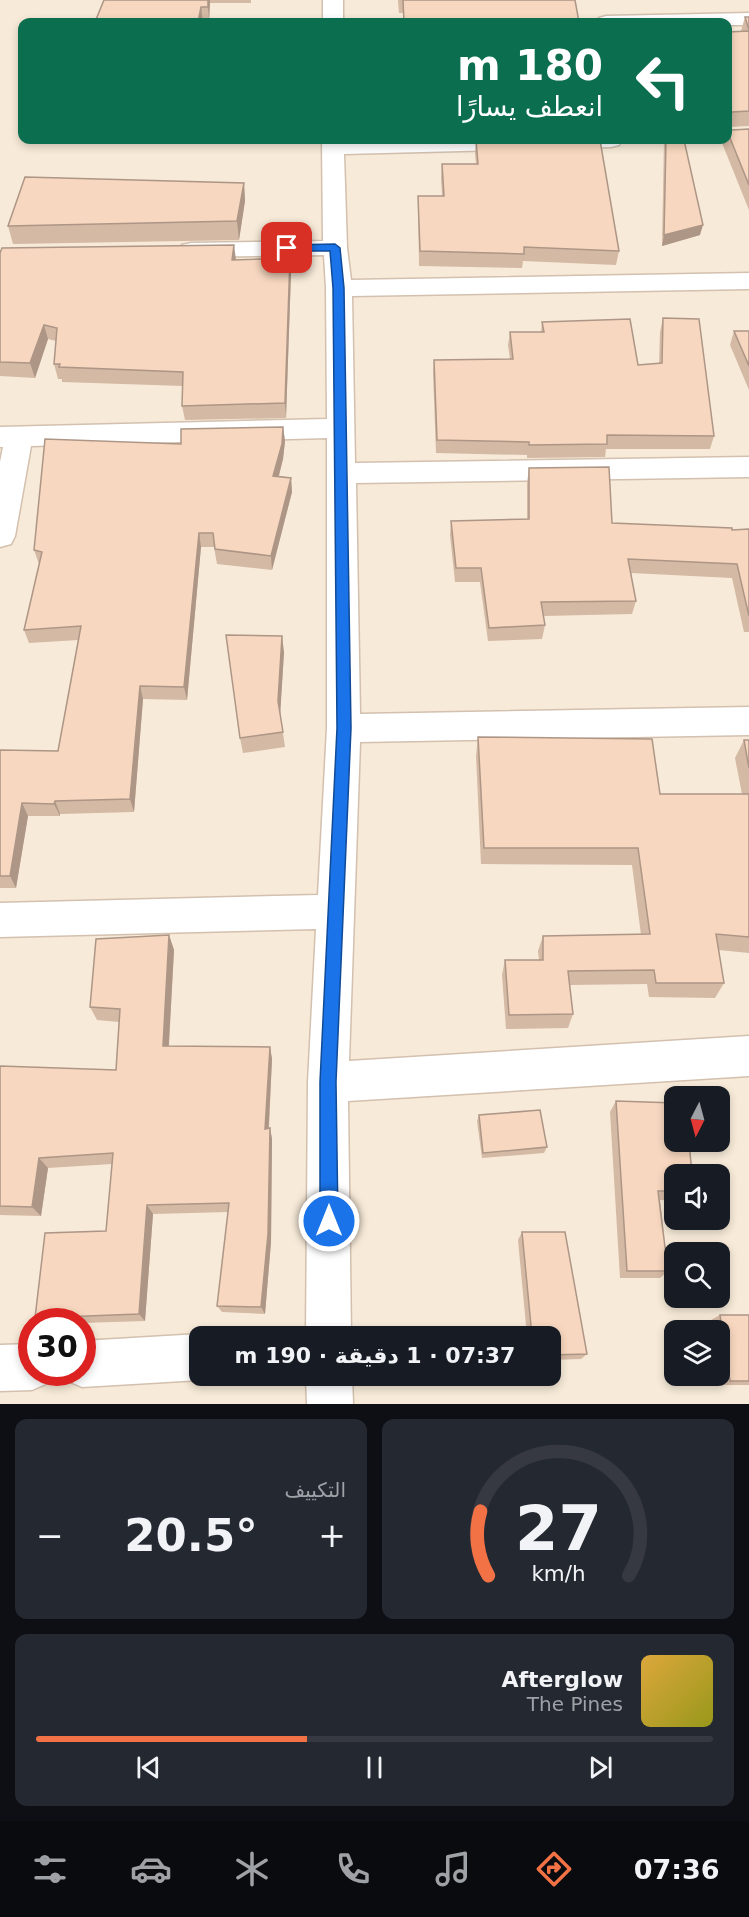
<!DOCTYPE html>
<html lang="ar">
<head>
<meta charset="utf-8">
<style>
  :root { --surface:#171b24; --page:#242831; --text:#f1f3f6; --muted:#9ea1a6; --line:#363941; --accent:#f27246 }
  body { margin:0; font-family:"DejaVu Sans","Noto Naskh Arabic",sans-serif; background:var(--page); color:var(--text); direction:rtl; height:100vh; display:flex; flex-direction:column; font-size:22px; white-space:nowrap }
  * { box-sizing:border-box; margin:0 }
  p { font-size:20px; color:var(--muted) }
  .icon { flex:none; width:33px; height:33px; fill:none; stroke:currentColor; stroke-width:2; stroke-linecap:round; stroke-linejoin:round }
  .map { position:relative; height:1404px; overflow:hidden; direction:ltr }
  .sheet { display:flex; flex-direction:column; gap:15px; padding:15px; background:#0d0f14; flex:1 }
  .sheet>* { flex:none }
  .hud { position:absolute; left:18px; top:18px; width:714px; height:126px; border-radius:12px; box-shadow:0 3px 9px #0003; direction:rtl; background:#0b6e4f; color:#fff; overflow:hidden }
  .needle { width:39px; rotate:186deg }
  .fabs { position:absolute; left:664px; top:1086px; display:grid; gap:12px }
  .fabs a { display:grid; place-items:center; width:66px; height:66px; border-radius:12px; background:var(--surface); box-shadow:0 3px 9px #0003; font-size:30px }
  .speed { position:absolute; left:18px; top:1308px; display:flex; gap:12px; font-size:30px; font-weight:700; text-align:center }
  .speed>* { display:grid; place-content:center; width:78px; height:78px; border-radius:50%; background:var(--surface); box-shadow:0 3px 9px #0003; line-height:1 }
  .speed .limit { border:9px solid #d22; background:#fff; color:#111 }
  .pin { position:absolute; display:grid; place-items:center; width:51px; height:51px; color:#fff; margin:-26px; border-radius:12px; box-shadow:0 3px 9px #0006 }
  .me { position:absolute; width:66px; margin:-33px; rotate:0deg; stroke-linejoin:round; filter:drop-shadow(0 0 4px #0008) }
  .turn { display:flex; align-items:center; gap:21px; height:126px; padding:0 30px; font-size:27px }
  .turn .icon { width:78px; height:78px; stroke-width:2.5 }
  .turn b { display:block; font-size:42px; line-height:51px }
  .big { font-size:45px; font-weight:700; line-height:1.1 }
  .sheet .tile { flex:1; display:flex; flex-direction:column; justify-content:center; gap:9px; min-width:0; padding:0 21px; border-radius:12px; background:var(--page) }
  .sheet .dial { align-items:center; gap:0 }
  .dial svg { height:156px; overflow:visible; fill:none; stroke:var(--line); stroke-width:7; stroke-linecap:round; text-anchor:middle }
  .dial text { fill:var(--text); stroke:none }
  .song { display:flex; align-items:center; gap:18px }
  .cover { width:72px; height:72px; border-radius:9px; background:linear-gradient(135deg,hsl(40 70% 55%),hsl(60 70% 35%)) }
  .played { height:6px; border-radius:3px; background:linear-gradient(90deg,var(--accent) 40%,var(--line) 40%) }
  .keys { display:flex; justify-content:space-around; direction:ltr }
  .heat { display:flex; justify-content:space-between; align-items:center; font-size:33px; direction:ltr }
  .sheet .tiles { flex:1; display:grid; gap:15px; grid-template-columns:1fr 1fr }
  .tile:last-child { grid-column:span 2 }
  .trip { position:absolute; left:189px; top:1326px; width:372px; height:60px; border-radius:12px; background:var(--surface); box-shadow:0 3px 9px #0003; font-weight:700; line-height:60px; text-align:center; direction:rtl }
  .tab-bar { display:flex; height:96px; justify-content:space-around; align-items:center; background:#090b0e; color:var(--muted) }
  .tab-bar .icon { width:42px; height:42px }
  .tab-bar .active { color:var(--accent) }
  .tab-bar b { font-size:27px; color:var(--text) }
  .map>svg:first-child { display:block }
  .residential { fill:#f7ead8; fill-rule:evenodd }
  .lines { fill:none; stroke-linecap:round; stroke-linejoin:round }
  .street-casing { stroke:#d3c0ae; stroke-width:3 }
  .street { fill:#fff; fill-rule:evenodd }
  .wall { fill:#d4b9a4 }
  .shaded-wall { fill:#ad9686 }
  .building { fill:#f7d7bf; stroke:#ad9686; stroke-width:1.5 }
  .route { fill:#1a73e8; stroke:#114b97; stroke-width:1.5 }
</style>
</head>
<body>
<div class="map">
<svg width="749" height="1404" viewBox="0 0 749 1404">
  <rect width="100%" height="100%" fill="#fef7eb"/>
  <!-- residential -->
  <path class="residential" d="M 0,0 L 749,0 L 749,1404 L 0,1404 ZM 22,22 L 728,22 L 728,140 L 22,140 ZM 675,1096 L 720,1096 L 720,1142 L 675,1142 ZM 675,1174 L 720,1174 L 720,1220 L 675,1220 ZM 675,1252 L 720,1252 L 720,1298 L 675,1298 ZM 32,1322 L 82,1322 L 82,1372 L 32,1372 ZM 675,1330 L 720,1330 L 720,1376 L 675,1376 ZM 200,1336 L 550,1336 L 550,1376 L 200,1376 Z"/>
  <g class="lines">
    <!-- street casing -->
    <g class="street-casing">
      <path id="street" d="M 323,0 L 343,0 L 343,22 L 323,22 Z
        M 749,13 L 749,25 L 728,25 L 728,22 L 596,22 L 599,18 L 606,16 Z
        M 322,140 L 622,140 L 619,145 L 611,147 L 344,154 L 347,248 L 351,280 L 749,273 L 749,289 L 352,296 L 355,463 L 749,457 L 749,477 L 356,483 L 360,714 L 749,707 L 749,735 L 360,742 L 349,1061 L 749,1036 L 749,1076 L 348,1101 L 351,1336 L 306,1336 L 308,1082 L 316,929 L 0,937 L 0,903 L 318,895 L 327,728 L 327,438 L 31,446 L 15,536 L 11,544 L 0,547 L 0,462 L 3,447 L 0,447 L 0,427 L 327,419 L 326,288 L 324,255 L 191,257 L 182,255 L 179,250 L 182,245 L 191,243 L 323,241 Z
        M 200,1334 L 206,1336 L 200,1336 L 200,1376 L 210,1376 L 200,1380 L 82,1387 L 66,1380 L 63,1372 L 82,1372 L 82,1341 Z
        M 32,1344 L 32,1372 L 53,1372 L 48,1383 L 32,1390 L 0,1391 L 0,1345 Z
        M 306,1376 L 352,1376 L 353,1404 L 307,1404 Z"/>
    </g>
    <!-- street -->
    <use href="#street" class="street"/>
  </g>
  <!-- wall -->
  <path class="wall" d="M 104,0 L 251,0 L 251,3 L 210,3 L 209,21 L 203,21 L 203,22 L 95,22 Z
    M 398,0 L 575,0 L 579,22 L 403,22 L 403,13 L 399,13 Z
    M 745,17 L 749,17 L 749,126 L 728,127 L 728,129 L 732,130 L 749,129 L 749,210 L 722,143 L 723,140 L 728,140 L 728,32 L 741,31 Z
    M 476,140 L 619,251 L 616,265 L 523,261 L 522,268 L 419,266 L 418,196 L 442,196 L 441,178 L 442,164 L 476,164 L 475,153 Z
    M 664,140 L 684,140 L 700,235 L 662,246 Z
    M 244,183 L 245,201 L 239,240 L 13,244 L 8,226 Z
    M 0,253 L 236,260 L 290,258 L 291,273 L 286,418 L 185,420 L 182,406 L 183,386 L 62,382 L 62,379 L 58,379 L 54,364 L 56,341 L 48,339 L 35,378 L 0,376 Z
    M 663,318 L 714,436 L 710,449 L 606,449 L 605,457 L 527,458 L 527,455 L 436,453 L 433,373 L 434,360 L 510,359 L 508,345 L 510,332 L 541,332 L 542,322 L 638,365 L 659,364 L 660,332 Z
    M 734,331 L 749,331 L 749,390 L 730,345 Z
    M 283,427 L 285,441 L 283,459 L 279,476 L 291,478 L 292,492 L 272,570 L 217,564 L 214,547 L 201,547 L 187,700 L 143,699 L 134,812 L 60,814 L 60,816 L 28,816 L 16,888 L 0,888 L 0,750 L 58,751 L 78,640 L 29,643 L 24,630 L 39,564 L 34,550 L 181,444 Z
    M 529,468 L 612,523 L 732,530 L 749,529 L 749,632 L 744,632 L 732,578 L 631,573 L 636,601 L 632,614 L 543,616 L 545,625 L 542,639 L 488,641 L 480,582 L 455,582 L 450,535 L 451,521 L 527,519 L 527,483 Z
    M 284,652 L 280,713 L 285,747 L 243,753 L 240,738 Z
    M 478,737 L 660,794 L 742,794 L 735,758 L 744,740 L 749,740 L 749,953 L 719,950 L 724,983 L 715,998 L 649,997 L 647,984 L 570,985 L 573,1014 L 568,1028 L 506,1029 L 502,975 L 505,960 L 539,960 L 538,951 L 543,936 L 641,935 L 632,865 L 481,864 L 476,756 Z
    M 169,935 L 174,950 L 169,1046 L 270,1047 L 272,1059 L 269,1129 L 270,1128 L 272,1139 L 271,1242 L 265,1314 L 222,1312 L 217,1306 L 228,1212 L 153,1214 L 145,1321 L 82,1323 L 82,1322 L 40,1322 L 35,1318 L 106,1231 L 112,1164 L 48,1168 L 41,1216 L 0,1215 L 0,1066 L 116,1070 L 119,1022 L 97,1020 L 90,1007 Z
    M 616,1101 L 675,1174 L 675,1201 L 660,1200 L 668,1271 L 660,1278 L 620,1278 L 610,1112 Z
    M 479,1115 L 547,1147 L 544,1153 L 482,1158 L 477,1121 Z
    M 522,1232 L 587,1354 L 581,1359 L 550,1360 L 550,1336 L 527,1336 L 518,1240 Z
    M 720,1315 L 749,1315 L 749,1385 L 721,1385 L 719,1376 L 720,1330 L 713,1330 L 711,1320 Z"/>
  <!-- shaded-wall -->
  <path class="shaded-wall" d="M 208,0 L 210,0 L 210,3 L 209,21 L 208,7 Z
    M 201,7 L 203,22 L 198,22 Z
    M 244,183 L 245,201 L 239,240 L 237,221 Z
    M 703,225 L 700,235 L 662,246 L 664,235 Z
    M 234,245 L 236,260 L 232,260 Z
    M 290,258 L 291,273 L 286,418 L 285,403 Z
    M 44,325 L 48,339 L 35,378 L 30,363 Z
    M 283,427 L 285,441 L 283,459 L 275,490 L 273,476 Z
    M 291,478 L 292,492 L 272,570 L 271,556 Z
    M 199,533 L 201,547 L 187,700 L 184,687 Z
    M 282,636 L 284,652 L 280,717 L 278,701 Z
    M 140,686 L 143,699 L 134,812 L 130,799 Z
    M 55,801 L 60,814 L 60,816 L 54,804 Z
    M 22,803 L 28,816 L 16,888 L 10,876 Z
    M 169,935 L 174,950 L 168,1058 L 163,1046 Z
    M 270,1047 L 272,1059 L 268,1139 L 265,1129 Z
    M 270,1128 L 272,1139 L 271,1242 L 265,1314 L 261,1307 Z
    M 39,1158 L 48,1168 L 41,1216 L 32,1207 Z
    M 147,1205 L 153,1214 L 145,1321 L 139,1314 Z"/>
  <!-- building -->
  <path class="building" d="M 104,0 L 208,0 L 208,7 L 201,7 L 198,22 L 95,22 Z
    M 403,0 L 575,0 L 579,22 L 404,22 Z
    M 745,17 L 749,17 L 749,30 Z
    M 749,31 L 749,111 L 732,112 L 729,123 L 728,123 L 728,32 Z
    M 728,129 L 732,130 L 749,129 L 749,185 L 728,133 Z
    M 476,140 L 600,140 L 619,251 L 524,247 L 524,254 L 420,251 L 418,196 L 444,196 L 442,164 L 478,164 Z
    M 666,140 L 684,140 L 703,225 L 664,235 Z
    M 25,177 L 244,183 L 237,221 L 8,226 Z
    M 234,245 L 232,260 L 290,258 L 285,403 L 182,406 L 183,372 L 59,367 L 60,364 L 54,364 L 57,328 L 44,325 L 30,363 L 0,362 L 0,253 L 2,248 Z
    M 663,318 L 699,319 L 714,436 L 607,435 L 607,444 L 529,445 L 529,442 L 437,440 L 434,360 L 513,359 L 510,332 L 544,332 L 542,322 L 630,319 L 638,365 L 662,363 Z
    M 734,331 L 749,331 L 749,366 Z
    M 283,427 L 282,444 L 273,476 L 291,478 L 271,556 L 215,549 L 213,533 L 199,533 L 184,687 L 140,686 L 130,799 L 55,801 L 54,804 L 22,803 L 10,876 L 0,876 L 0,750 L 58,751 L 81,626 L 24,630 L 42,552 L 34,550 L 45,439 L 181,444 L 181,429 Z
    M 609,467 L 612,523 L 732,528 L 732,530 L 749,529 L 749,616 L 737,564 L 628,559 L 636,601 L 541,602 L 545,625 L 489,628 L 481,568 L 456,568 L 451,521 L 529,519 L 529,468 Z
    M 226,635 L 282,636 L 278,701 L 283,732 L 240,738 Z
    M 478,737 L 652,739 L 660,794 L 749,794 L 749,937 L 716,934 L 724,983 L 656,983 L 654,970 L 568,971 L 573,1014 L 509,1015 L 505,960 L 543,960 L 543,936 L 650,934 L 638,848 L 484,848 Z
    M 744,740 L 749,740 L 749,768 Z
    M 169,935 L 163,1046 L 270,1047 L 265,1129 L 270,1128 L 268,1234 L 261,1307 L 217,1306 L 229,1203 L 147,1205 L 139,1314 L 35,1318 L 45,1233 L 106,1231 L 113,1153 L 39,1158 L 32,1207 L 0,1206 L 0,1066 L 116,1070 L 120,1009 L 90,1007 L 96,939 Z
    M 616,1101 L 675,1103 L 675,1142 L 689,1142 L 692,1174 L 675,1174 L 675,1191 L 658,1191 L 668,1271 L 627,1271 Z
    M 540,1110 L 547,1147 L 483,1153 L 479,1115 Z
    M 522,1232 L 565,1232 L 587,1354 L 550,1355 L 550,1336 L 532,1336 Z
    M 720,1315 L 749,1315 L 749,1381 L 730,1381 Z"/>
  <!-- route -->
  <path class="route" d="M 335,244 L 340,248 L 344,288 L 351,728 L 336,1082 L 338,1221 L 335,1227 L 329,1230 L 322,1227 L 320,1221 L 320,1082 L 337,728 L 333,288 L 330,251 L 287,251 L 282,248 L 287,245 Z"/>
</svg>
<div class="fabs">
<a><svg class="needle" viewBox="-14 -14 28 28"><path d="M0-13l5 13h-10z" fill="#e53935"/><path d="M0 13l5-13h-10z" fill="#9ea1a6"/></svg></a>
<a><svg class="icon" aria-label="sound" viewBox="0 0 24 24"><path d="M4 9h4l5-4v14l-5-4H4zM17 9q2 3 0 6"/></svg></a>
<a><svg class="icon" aria-label="search" viewBox="0 0 24 24"><circle cx="10" cy="10" r="6"/><path d="M15 15l6 6"/></svg></a>
<a><svg class="icon" aria-label="layers" viewBox="0 0 24 24"><path d="M12 4l9 5-9 5-9-5zM3 14l9 5 9-5"/></svg></a>
</div>
<div class="speed"><div class="limit">30</div></div>
<div class="pin" style="left:287px;top:248px;background:#d93025"><svg class="icon" aria-label="arrive" viewBox="0 0 24 24"><path d="M6 21V4h12l-3 4 3 4H6"/></svg></div>
<svg class="me" style="left:329px;top:1221px" viewBox="-20 -20 40 40"><circle r="17" fill="#1a73e8" stroke="#fff" stroke-width="3"/><path d="M0-11L8 9 0 5-8 9z" fill="#fff"/></svg>
<div class="trip">07:37 · 1 دقيقة · 190 m</div>
<div class="hud">
<div class="turn"><svg class="icon" aria-label="left" viewBox="0 0 24 24"><path d="M17 20v-9H6M10 6l-5 5 5 5"/></svg><div><b>180 m</b>انعطف يسارًا</div></div>
</div>
</div>
<section class="sheet">
<div class="tiles">
<div class="tile dial"><svg viewBox="0 0 100 80">
<path d="M14 69A42 42 0 1 1 86 69"/>
<path d="M14 69A42 42 0 0 1 10 36" stroke="#f27246"/>
<text x="50" y="56" font-size="32" font-weight="700">27</text>
<text x="50" y="72" font-size="11">km/h</text>
</svg></div>
<div class="tile"><p>التكييف</p>
<div class="heat"><a>−</a><b class="big">20.5°</b><a>+</a></div>
</div>
<div class="tile">
<div class="song"><i class="cover"></i><div><b>Afterglow</b><p>The Pines</p></div></div>
<div class="played"></div>
<div class="keys"><svg class="icon" aria-label="previous" viewBox="0 0 24 24"><path d="M18 5L8 12l10 7zM5 5v14"/></svg><svg class="icon" aria-label="pause" viewBox="0 0 24 24"><path d="M8 5v14M16 5v14"/></svg><svg class="icon" aria-label="next" viewBox="0 0 24 24"><path d="M6 5l10 7-10 7zM19 5v14"/></svg></div>
</div>
</div>
</section>
<nav class="tab-bar">
<b>07:36</b>
<svg class="icon active" aria-label="directions" viewBox="0 0 24 24"><path d="M12 3l9 9-9 9-9-9zM9 14v-3h6M13 9l2 2-2 2"/></svg>
<svg class="icon" aria-label="music" viewBox="0 0 24 24"><path d="M9 18V5l10-2v13"/><circle cx="6" cy="18" r="3"/><circle cx="16" cy="16" r="3"/></svg>
<svg class="icon" aria-label="phone" viewBox="0 0 24 24"><path d="M5 4h4l2 5-3 2q2 4 5 5l2-3 5 2v4C11 20 4 13 5 4z"/></svg>
<svg class="icon" aria-label="climate" viewBox="0 0 24 24"><path d="M12 3v18M4 7l16 10M4 17L20 7"/></svg>
<svg class="icon" aria-label="car" viewBox="0 0 24 24"><path d="M5 17H2v-5l4-1 3-4h7l3 4 3 1v5h-3M9 17h6M6 11h13"/><circle cx="7" cy="17" r="2"/><circle cx="17" cy="17" r="2"/></svg>
<svg class="icon" aria-label="filters" viewBox="0 0 24 24"><path d="M4 7h16M4 17h16"/><circle cx="9" cy="7" r="2"/><circle cx="15" cy="17" r="2"/></svg>
</nav>
</body>
</html>
